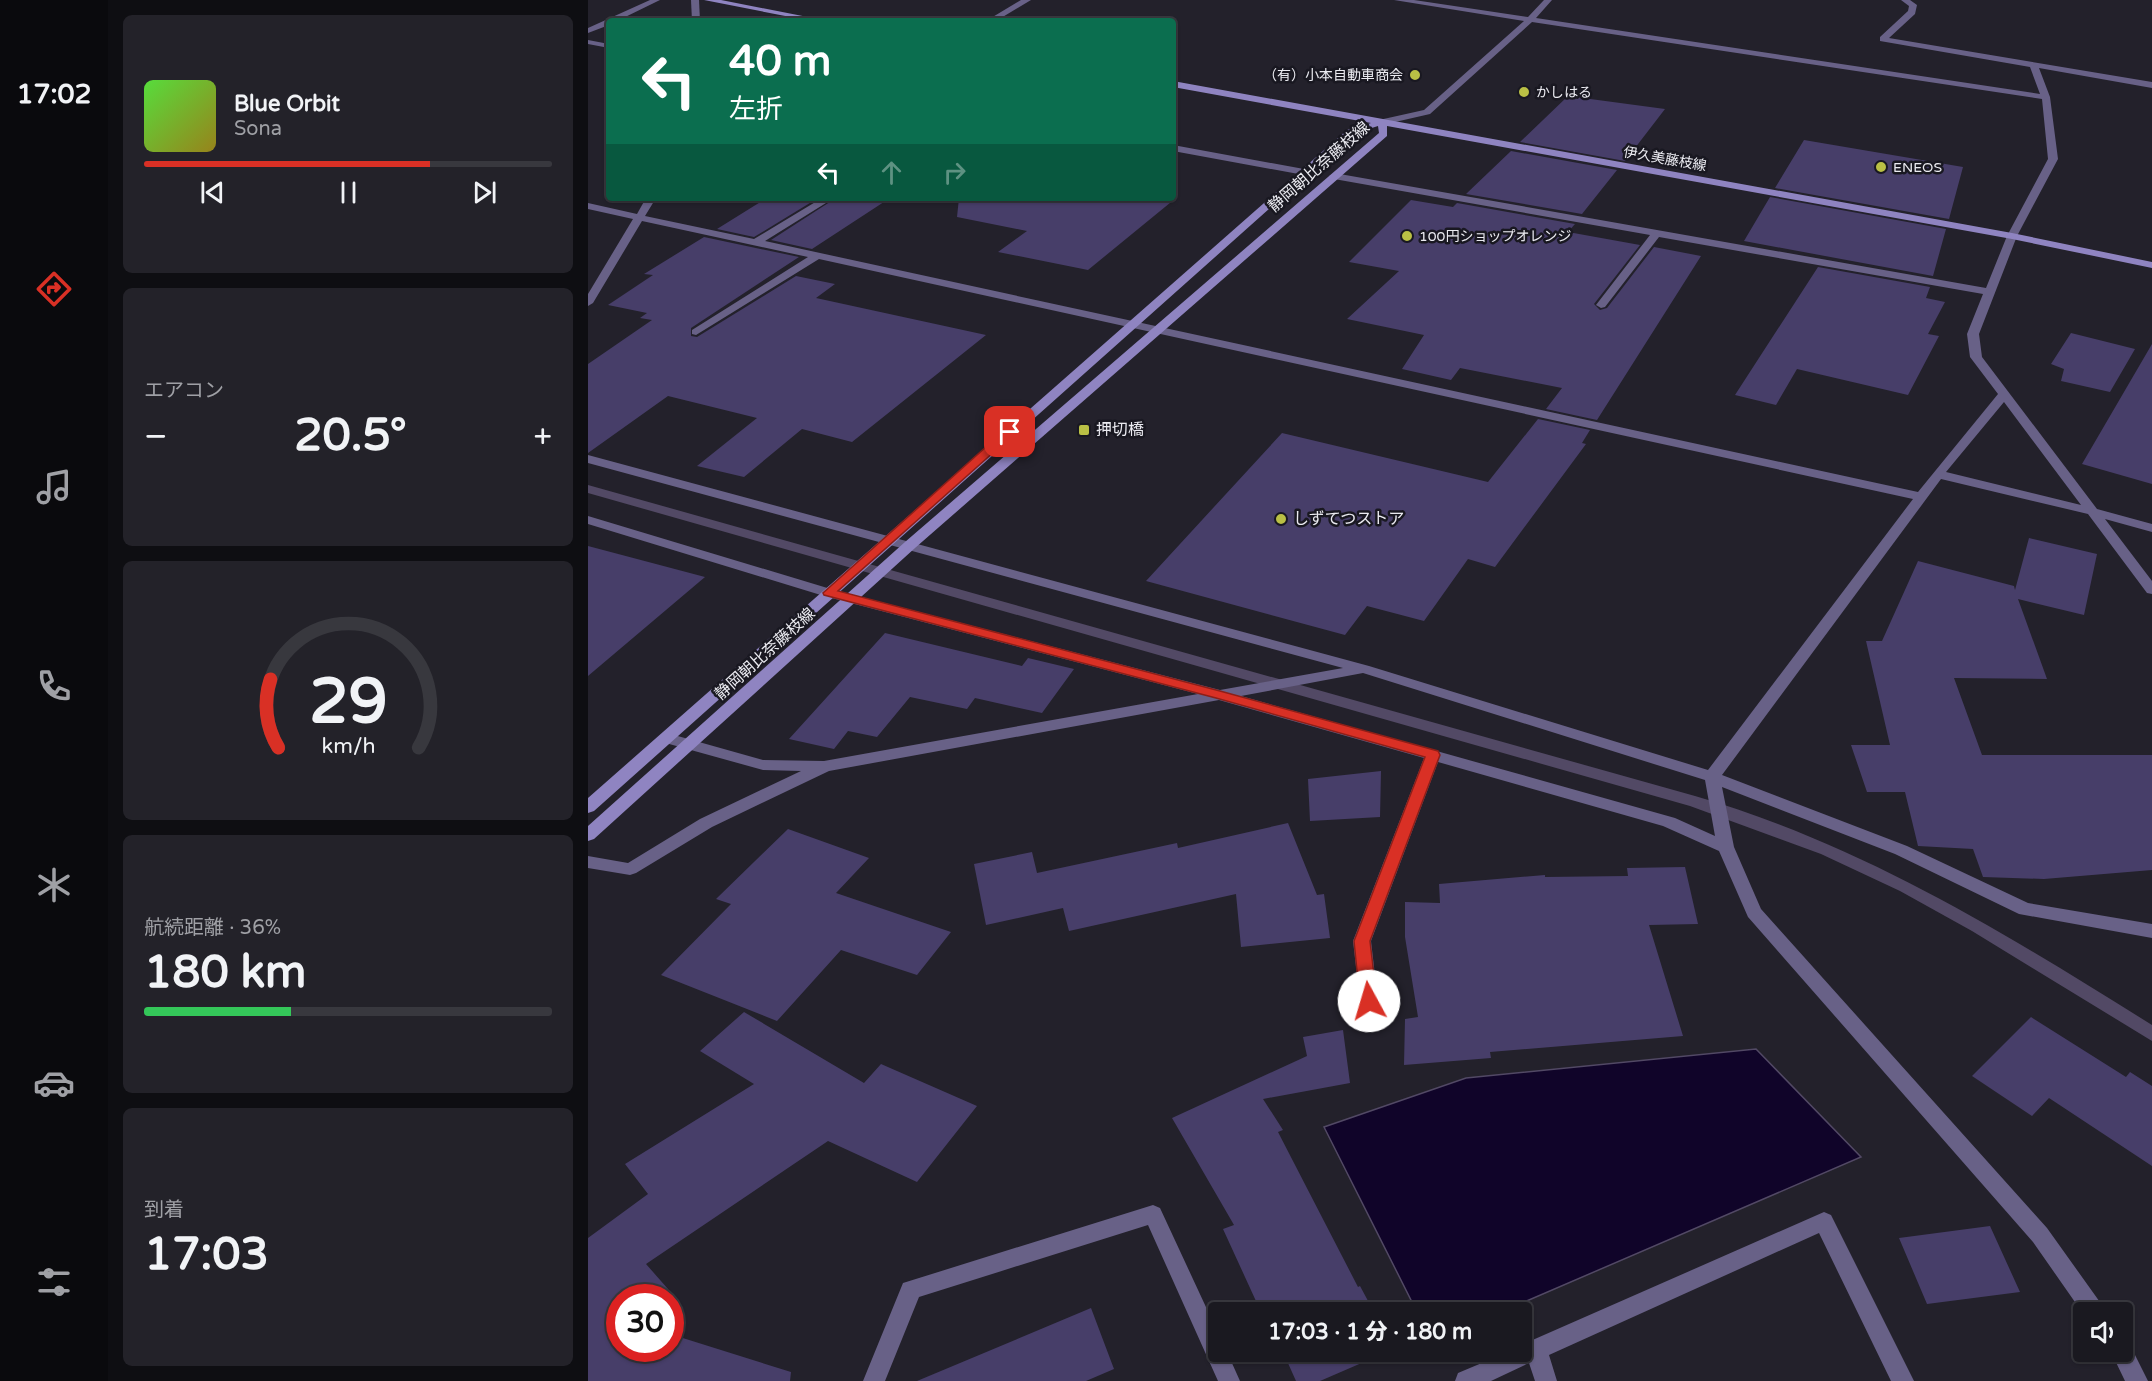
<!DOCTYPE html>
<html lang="ja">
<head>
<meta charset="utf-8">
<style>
  :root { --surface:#1a1920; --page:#232229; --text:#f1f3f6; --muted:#9fa0a5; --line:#38383e; --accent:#d93025 }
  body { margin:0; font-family:"Varela Round","Noto Sans JP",sans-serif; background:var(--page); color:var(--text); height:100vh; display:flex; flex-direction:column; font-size:22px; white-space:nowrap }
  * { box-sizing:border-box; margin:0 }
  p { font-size:20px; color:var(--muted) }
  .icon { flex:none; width:33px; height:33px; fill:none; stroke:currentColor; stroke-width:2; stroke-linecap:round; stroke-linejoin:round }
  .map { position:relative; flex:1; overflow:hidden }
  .details { display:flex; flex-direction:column; gap:15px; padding:15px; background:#0e0e12; width:480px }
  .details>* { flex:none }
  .banner { position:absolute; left:18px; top:18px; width:570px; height:183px; border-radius:6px; box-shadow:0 2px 4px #0004,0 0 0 2px var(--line); background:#0b6e4f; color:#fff; overflow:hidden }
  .buttons { position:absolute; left:1485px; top:1302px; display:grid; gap:12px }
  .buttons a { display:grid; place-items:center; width:60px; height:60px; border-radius:6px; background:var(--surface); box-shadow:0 2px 4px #0004,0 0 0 2px var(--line); font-size:30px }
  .speed { position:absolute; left:18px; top:1284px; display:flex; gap:12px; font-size:30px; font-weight:700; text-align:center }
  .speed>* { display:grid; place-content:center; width:78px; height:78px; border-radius:50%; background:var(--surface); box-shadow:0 2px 4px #0004,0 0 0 2px var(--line); line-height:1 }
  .speed .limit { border:9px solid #d22; background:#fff; color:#111 }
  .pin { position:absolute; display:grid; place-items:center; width:51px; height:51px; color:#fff; margin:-26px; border-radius:12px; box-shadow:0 3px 9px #0006 }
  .me { position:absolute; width:66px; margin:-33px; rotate:354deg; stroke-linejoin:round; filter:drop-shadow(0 0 4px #0008) }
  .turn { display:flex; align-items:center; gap:21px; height:126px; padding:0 24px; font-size:27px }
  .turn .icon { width:78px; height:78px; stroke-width:2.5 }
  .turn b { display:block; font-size:42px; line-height:51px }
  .lanes { display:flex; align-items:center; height:57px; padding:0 24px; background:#0003; justify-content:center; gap:30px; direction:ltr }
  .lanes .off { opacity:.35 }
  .big { font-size:45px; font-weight:800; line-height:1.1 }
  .details .widget { flex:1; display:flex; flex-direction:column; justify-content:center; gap:9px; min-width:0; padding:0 21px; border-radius:9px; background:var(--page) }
  .details .dial { align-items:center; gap:0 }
  .dial svg { height:156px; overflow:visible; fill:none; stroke:var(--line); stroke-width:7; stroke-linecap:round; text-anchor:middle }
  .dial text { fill:var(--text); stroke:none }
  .song { display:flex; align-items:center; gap:18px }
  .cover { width:72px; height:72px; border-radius:9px; background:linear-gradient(135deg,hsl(110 70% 55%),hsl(50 70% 35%)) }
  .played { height:6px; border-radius:3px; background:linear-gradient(90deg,var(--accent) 70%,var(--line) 70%) }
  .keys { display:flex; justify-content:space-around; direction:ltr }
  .heat { display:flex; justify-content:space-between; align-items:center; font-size:33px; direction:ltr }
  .charge { height:9px; border-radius:4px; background:linear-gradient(90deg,#34c759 36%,var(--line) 0) }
  .trip { position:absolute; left:620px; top:1302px; width:324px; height:60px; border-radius:6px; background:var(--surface); box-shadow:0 2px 4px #0004,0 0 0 2px var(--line); font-weight:800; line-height:60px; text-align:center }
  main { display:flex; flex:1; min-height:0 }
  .tabs { display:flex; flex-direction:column; width:108px; justify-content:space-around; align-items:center; background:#0a0a0d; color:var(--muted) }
  .tabs .icon { width:42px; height:42px }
  .tabs .current { color:var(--accent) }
  .tabs b { font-size:27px; color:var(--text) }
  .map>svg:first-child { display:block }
  .water { fill:#100429; stroke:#524965; stroke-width:1.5 }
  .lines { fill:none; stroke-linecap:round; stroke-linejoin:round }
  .stream { fill:#524965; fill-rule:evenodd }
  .building { fill:#473e69 }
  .pedestrian { fill:#686187; fill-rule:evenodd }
  .minor { fill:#686187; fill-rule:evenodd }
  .secondary { fill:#8f84c1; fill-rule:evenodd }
  .route { fill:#d93025; stroke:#8d1f18; stroke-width:1.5 }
  .poi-dot { fill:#bac045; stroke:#191821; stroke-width:2 }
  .labels { text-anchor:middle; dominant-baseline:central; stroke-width:5; stroke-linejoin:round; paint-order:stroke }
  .far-poi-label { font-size:14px; fill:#ebebf1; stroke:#191821; text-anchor:start }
  .far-street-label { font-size:14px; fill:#ebebf1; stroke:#191821 }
  .street-label { font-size:16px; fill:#ebebf1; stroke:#191821 }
  .poi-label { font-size:16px; fill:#ebebf1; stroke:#191821; text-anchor:start }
</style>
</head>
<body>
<main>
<nav class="tabs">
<b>17:02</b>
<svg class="icon current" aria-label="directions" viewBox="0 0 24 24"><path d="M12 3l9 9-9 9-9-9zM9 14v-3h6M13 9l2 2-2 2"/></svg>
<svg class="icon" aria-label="music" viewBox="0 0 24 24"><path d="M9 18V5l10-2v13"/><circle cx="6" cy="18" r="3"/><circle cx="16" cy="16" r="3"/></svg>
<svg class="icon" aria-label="phone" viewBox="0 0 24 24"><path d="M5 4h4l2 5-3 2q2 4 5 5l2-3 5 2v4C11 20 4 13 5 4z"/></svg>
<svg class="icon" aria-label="climate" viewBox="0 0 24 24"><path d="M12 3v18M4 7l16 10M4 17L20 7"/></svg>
<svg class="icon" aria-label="car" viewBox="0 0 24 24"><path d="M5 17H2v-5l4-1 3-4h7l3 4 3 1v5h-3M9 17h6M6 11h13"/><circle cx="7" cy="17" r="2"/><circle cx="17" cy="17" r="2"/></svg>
<svg class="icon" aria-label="filters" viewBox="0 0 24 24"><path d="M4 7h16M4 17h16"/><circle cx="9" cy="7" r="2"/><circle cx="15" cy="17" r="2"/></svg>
</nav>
<section class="details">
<div class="widget">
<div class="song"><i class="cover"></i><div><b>Blue Orbit</b><p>Sona</p></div></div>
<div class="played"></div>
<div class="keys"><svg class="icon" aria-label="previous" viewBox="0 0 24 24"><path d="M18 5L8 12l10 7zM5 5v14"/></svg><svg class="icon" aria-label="pause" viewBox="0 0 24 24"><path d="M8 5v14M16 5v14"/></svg><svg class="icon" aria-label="next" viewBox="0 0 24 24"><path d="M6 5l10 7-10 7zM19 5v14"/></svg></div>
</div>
<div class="widget"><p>エアコン</p>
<div class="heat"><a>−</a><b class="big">20.5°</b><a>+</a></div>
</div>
<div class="widget dial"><svg viewBox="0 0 100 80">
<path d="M14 69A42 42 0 1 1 86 69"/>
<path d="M14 69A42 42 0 0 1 10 34" stroke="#d93025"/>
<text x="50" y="56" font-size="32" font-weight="700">29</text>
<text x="50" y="72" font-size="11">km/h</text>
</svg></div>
<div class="widget"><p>航続距離 · 36%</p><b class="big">180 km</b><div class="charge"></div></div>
<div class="widget"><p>到着</p><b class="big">17:03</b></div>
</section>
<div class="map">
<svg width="1564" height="1381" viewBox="0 0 1564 1381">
  <rect width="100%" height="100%" fill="#23212b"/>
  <!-- water -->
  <path class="water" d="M 1168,1049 L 1273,1157 L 913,1312 L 829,1312 L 736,1127 L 878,1078 Z"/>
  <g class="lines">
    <!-- stream -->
    <path class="stream" d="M 0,485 L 1107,796 C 1275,845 1417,933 1564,1025 L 1564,1041 L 1384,931 L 1312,891 L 1233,854 L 1102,806 L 0,493 Z"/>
  </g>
  <!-- building -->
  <path class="building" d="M 980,96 L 1077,109 L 1037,161 L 932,142 Z
    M 1216,140 L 1375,167 L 1361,219 L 1187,188 Z
    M 923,151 L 1029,170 L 994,214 L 878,194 Z
    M 1182,197 L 1358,229 L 1345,276 L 1156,241 Z
    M 179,198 L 230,198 L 166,237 L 129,229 Z
    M 248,198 L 302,198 L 224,249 L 183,240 Z
    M 371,198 L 588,198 L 500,270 L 410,252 L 439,231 L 369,217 Z
    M 823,200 L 865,207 L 869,203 L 987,224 L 980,232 L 1052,245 L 1006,304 L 1012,310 L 1019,308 L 1066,247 L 1113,256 L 1009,420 L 958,409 L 974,388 L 872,368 L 863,380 L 814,369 L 836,335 L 759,319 L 811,271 L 761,262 Z
    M 116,237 L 211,257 L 103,328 L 103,336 L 109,337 L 208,276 L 247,284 L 228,298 L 398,335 L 264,442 L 214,429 L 156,477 L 109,466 L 169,418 L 80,396 L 0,453 L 0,364 L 64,320 L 52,318 L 59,313 L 20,305 L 65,275 L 56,274 Z
    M 1230,267 L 1342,287 L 1338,298 L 1357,302 L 1340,334 L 1351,336 L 1320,395 L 1209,369 L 1188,405 L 1147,395 Z
    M 1483,333 L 1547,349 L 1522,392 L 1473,381 L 1476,369 L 1463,364 Z
    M 1564,344 L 1564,484 L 1494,464 Z
    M 950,419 L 1002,430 L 994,443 L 998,444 L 907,567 L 880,559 L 836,621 L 779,606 L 757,635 L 558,581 L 694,433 L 900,482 Z
    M 1441,538 L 1509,554 L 1496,615 L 1430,599 L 1459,679 L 1366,678 L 1394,755 L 1564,755 L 1564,870 L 1456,879 L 1395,877 L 1385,849 L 1330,846 L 1317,792 L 1279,792 L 1263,745 L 1302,745 L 1278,641 L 1294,641 L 1330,561 L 1426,586 L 1427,590 Z
    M 0,546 L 117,577 L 0,676 Z
    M 297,633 L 434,666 L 440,658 L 486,669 L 454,713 L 387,698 L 379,709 L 322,697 L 289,737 L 260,731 L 246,749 L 201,739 Z
    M 793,771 L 792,817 L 722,821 L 720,779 Z
    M 700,823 L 729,895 L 736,894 L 742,938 L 653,947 L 648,894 L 481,931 L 475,908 L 398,925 L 386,864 L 444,852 L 449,873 L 589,843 L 590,848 Z
    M 200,829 L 281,858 L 248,893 L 363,932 L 329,975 L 253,950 L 189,1021 L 73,975 L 143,904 L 128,899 Z
    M 1097,867 L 1110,924 L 1061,925 L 1095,1036 L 902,1052 L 903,1058 L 816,1065 L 817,1019 L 830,1017 L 817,937 L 817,902 L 852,903 L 851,884 L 957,875 L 957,877 L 1040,876 L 1039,868 Z
    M 156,1012 L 276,1083 L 293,1064 L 389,1106 L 329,1182 L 240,1141 L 58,1264 L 80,1289 L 69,1298 L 32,1298 L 32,1348 L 82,1348 L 82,1334 L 203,1372 L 202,1381 L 0,1381 L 0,1238 L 60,1194 L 37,1164 L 166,1084 L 112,1051 Z
    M 1443,1017 L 1538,1077 L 1542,1072 L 1564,1086 L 1564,1166 L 1461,1098 L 1444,1116 L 1384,1076 Z
    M 755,1030 L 762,1083 L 675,1099 L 695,1130 L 690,1132 L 770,1287 L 772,1286 L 786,1312 L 673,1312 L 635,1229 L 646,1225 L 584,1118 L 719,1056 L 715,1037 Z
    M 1402,1226 L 1432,1292 L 1339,1304 L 1311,1238 Z
    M 503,1308 L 526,1369 L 498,1381 L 329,1381 Z
    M 695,1352 L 799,1352 L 732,1381 L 708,1381 Z"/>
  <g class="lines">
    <!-- pedestrian -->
    <path class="pedestrian" d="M 103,0 L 111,0 L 112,21 L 104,21 Z"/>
    <!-- minor -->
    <path class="minor" d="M 62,0 L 72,0 L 29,21 L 21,21 L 21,25 L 0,33 L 0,28 Z
      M 433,0 L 443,0 L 408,21 L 398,21 Z
      M 806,0 L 826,0 L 940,17 L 956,0 L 964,0 L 948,18 L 1452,94 L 1442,67 L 1292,41 L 1292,37 L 1320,11 L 1321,6 L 1313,0 L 1322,0 L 1329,5 L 1327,14 L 1301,38 L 1564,82 L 1564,88 L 1451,68 L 1462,97 L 1470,159 L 1429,236 L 1391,334 L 1394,357 L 1509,509 L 1564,524 L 1564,532 L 1517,519 L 1564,581 L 1564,594 L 1559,593 L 1500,514 L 1353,479 L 1134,775 L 1319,846 L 1440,903 L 1564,924 L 1564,938 L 1431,914 L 1307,854 L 1134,787 L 1146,847 L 1173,909 L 1459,1228 L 1514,1305 L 1517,1312 L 1496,1312 L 1496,1315 L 1445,1242 L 1160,917 L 1131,851 L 1075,826 L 850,762 L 783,941 L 790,1001 L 787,1006 L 781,1008 L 775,1006 L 772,1001 L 765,941 L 836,758 L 631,700 L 241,771 L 124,827 L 48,873 L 42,875 L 0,868 L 0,856 L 40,863 L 112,819 L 213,771 L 175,770 L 74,742 L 71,738 L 74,734 L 79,733 L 175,760 L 236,761 L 610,694 L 236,596 L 0,524 L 0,516 L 246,590 L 632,690 L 755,668 L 0,463 L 0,455 L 781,666 L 1120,770 L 1325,499 L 231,259 L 108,335 L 104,334 L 104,330 L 220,257 L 54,221 L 5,303 L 0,306 L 0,294 L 45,219 L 0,209 L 0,203 L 49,214 L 58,198 L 68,198 L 57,216 L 166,239 L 234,198 L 246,198 L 177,241 L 1330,492 L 1410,394 L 1382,357 L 1379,334 L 1395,294 L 1071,237 L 1017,307 L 1013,308 L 1008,305 L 1062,235 L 746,179 L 741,176 L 746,173 L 1398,288 L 1419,236 L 1460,159 L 1454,99 L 944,22 L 842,114 L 794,125 L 791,124 L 791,120 L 836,110 L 936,21 ZM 1416,402 L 1493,505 L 1358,472 ZM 775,673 L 1117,780 L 1127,836 L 1087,818 L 653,696 Z
      M 0,40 L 21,44 L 21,48 L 0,44 Z
      M 585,145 L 716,169 L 721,172 L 716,175 L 585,151 Z
      M 565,1205 L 572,1208 L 630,1333 L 630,1352 L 639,1352 L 652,1381 L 630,1381 L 560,1225 L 331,1297 L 297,1381 L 275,1381 L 315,1283 Z
      M 1236,1212 L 1243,1215 L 1326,1381 L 1303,1381 L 1231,1233 L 961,1355 L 969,1381 L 947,1381 L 941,1363 L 903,1381 L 867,1381 L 870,1373 L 920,1352 L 933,1352 L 933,1346 L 940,1342 Z
      M 1534,1342 L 1542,1345 L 1560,1381 L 1537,1381 L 1523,1352 L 1534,1352 Z"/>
    <!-- secondary -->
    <path class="secondary" d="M 116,0 L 133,0 L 240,21 L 223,21 Z
      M 585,81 L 1424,233 L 1564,262 L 1564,268 L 1424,239 L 799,126 L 799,136 L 327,548 L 6,839 L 0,841 L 0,826 L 317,542 L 791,133 L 790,126 L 765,134 L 6,811 L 0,813 L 0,798 L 759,130 L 783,123 L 585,87 Z"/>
  </g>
  <!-- route -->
  <path class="route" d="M 422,428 L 427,432 L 426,434 L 250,591 L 632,691 L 850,751 L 852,755 L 782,941 L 789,1001 L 786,1005 L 781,1007 L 775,1005 L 772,1001 L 766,941 L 837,757 L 628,698 L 236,595 L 235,593 L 418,429 Z"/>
  <!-- markers -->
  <g class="poi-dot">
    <circle cx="827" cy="75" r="6"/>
    <circle cx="936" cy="92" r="6"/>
    <circle cx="1293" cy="167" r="6"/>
    <circle cx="819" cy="236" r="6"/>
    <rect x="490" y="424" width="12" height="12" rx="3"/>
    <circle cx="693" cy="519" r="6"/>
  </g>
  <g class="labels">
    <!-- far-poi labels -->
    <g class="far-poi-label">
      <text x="815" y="75" text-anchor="end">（有）小本自動車商会</text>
      <text x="948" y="92">かしはる</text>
      <text x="1305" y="167">ENEOS</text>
      <text x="831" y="236">100円ショップオレンジ</text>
    </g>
    <!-- far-street labels -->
    <g class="far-street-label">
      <text transform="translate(1077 159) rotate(10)">伊久美藤枝線</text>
    </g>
    <!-- street labels -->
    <g class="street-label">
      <text transform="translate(731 167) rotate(-41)">静岡朝比奈藤枝線</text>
      <text transform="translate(177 654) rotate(-42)">静岡朝比奈藤枝線</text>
    </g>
    <!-- poi labels -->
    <g class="poi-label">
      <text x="508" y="430">押切橋</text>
      <text x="705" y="519">しずてつストア</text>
    </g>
  </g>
</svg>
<div class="buttons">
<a><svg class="icon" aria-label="sound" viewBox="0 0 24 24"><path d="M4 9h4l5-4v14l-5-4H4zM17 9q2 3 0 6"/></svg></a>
</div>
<div class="speed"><div class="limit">30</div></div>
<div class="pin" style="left:422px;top:432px;background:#d93025"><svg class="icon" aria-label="arrive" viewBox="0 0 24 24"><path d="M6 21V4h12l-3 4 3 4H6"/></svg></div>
<svg class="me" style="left:781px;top:1001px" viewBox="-20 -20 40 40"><circle r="19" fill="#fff"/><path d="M0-13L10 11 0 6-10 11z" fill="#d93025"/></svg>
<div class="trip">17:03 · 1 分 · 180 m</div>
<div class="banner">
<div class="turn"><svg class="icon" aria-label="left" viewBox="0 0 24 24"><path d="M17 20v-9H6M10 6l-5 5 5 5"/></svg><div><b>40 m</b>左折</div></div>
<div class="lanes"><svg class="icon" aria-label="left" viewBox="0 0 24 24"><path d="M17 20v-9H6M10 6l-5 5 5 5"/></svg><svg class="icon off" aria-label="ahead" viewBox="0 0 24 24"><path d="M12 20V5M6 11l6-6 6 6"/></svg><svg class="icon off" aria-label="right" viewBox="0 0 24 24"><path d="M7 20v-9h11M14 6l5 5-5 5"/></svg></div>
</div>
</div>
</main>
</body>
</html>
